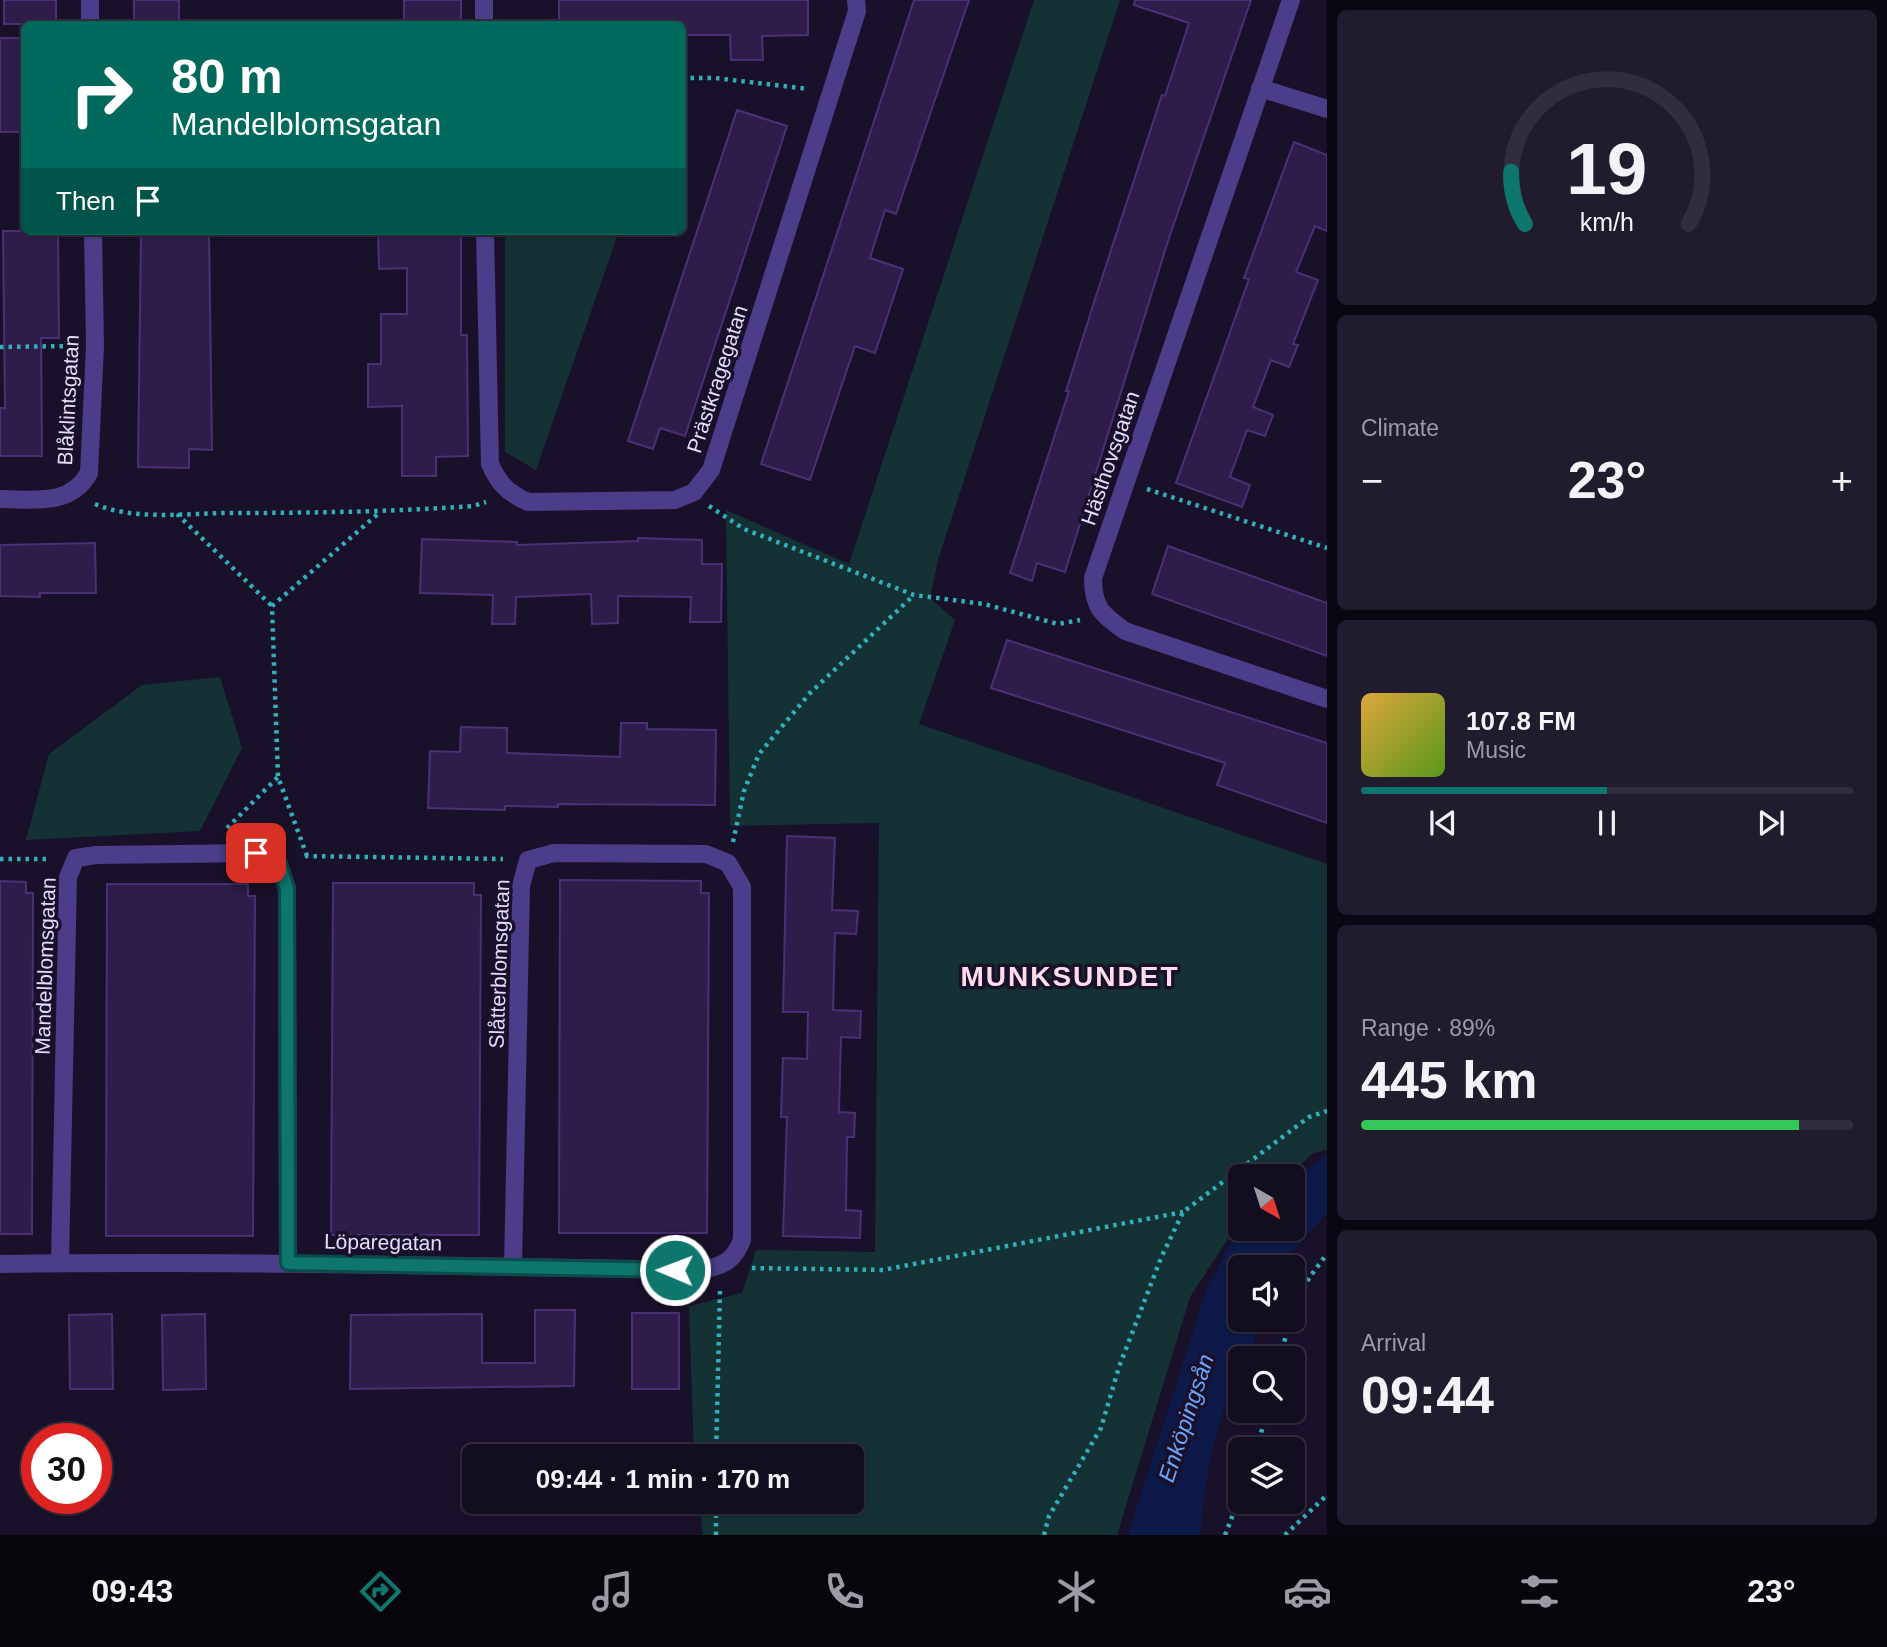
<!DOCTYPE html>
<html lang="en">
<head>
<meta charset="utf-8">
<style>
  :root { --surface:#130d20; --page:#201b2d; --text:#f1f3f6; --muted:#9d9ca5; --line:#322d3e; --accent:#0f766e }
  body { margin:0; font-family:Helvetica,sans-serif; background:var(--page); color:var(--text); height:100vh; display:flex; flex-direction:column; font-size:26px; white-space:nowrap }
  * { box-sizing:border-box; margin:0 }
  p { font-size:23px; color:var(--muted) }
  .icon { flex:none; width:38px; height:38px; fill:none; stroke:currentColor; stroke-width:2; stroke-linecap:round; stroke-linejoin:round }
  .map { position:relative; flex:1; overflow:hidden }
  .side { display:flex; flex-direction:column; gap:10px; padding:10px; background:#0a0712; width:560px }
  .side>* { flex:none }
  .top-card { position:absolute; left:21px; top:21px; width:665px; height:214px; border-radius:10px; box-shadow:0 2px 5px #0004,0 0 0 2px var(--line); background:#00695c; color:#fff; overflow:hidden }
  .needle { width:46px; rotate:141deg }
  .buttons { position:absolute; left:1228px; top:1164px; display:grid; gap:14px }
  .buttons a { display:grid; place-items:center; width:77px; height:77px; border-radius:10px; background:var(--surface); box-shadow:0 2px 5px #0004,0 0 0 2px var(--line); font-size:35px }
  .speed { position:absolute; left:21px; top:1423px; display:flex; gap:14px; font-size:35px; font-weight:700; text-align:center }
  .speed>* { display:grid; place-content:center; width:91px; height:91px; border-radius:50%; background:var(--surface); box-shadow:0 2px 5px #0004,0 0 0 2px var(--line); line-height:1 }
  .speed .limit { border:10px solid #d22; background:#fff; color:#111 }
  .pin { position:absolute; display:grid; place-items:center; width:60px; height:60px; color:#fff; margin:-30px; border-radius:14px; box-shadow:0 4px 10px #0006 }
  .me { position:absolute; width:77px; margin:-38px; rotate:271deg; stroke-linejoin:round; filter:drop-shadow(0 0 5px #0008) }
  .turn { display:flex; align-items:center; gap:24px; height:147px; padding:0 35px; font-size:32px }
  .turn .icon { width:91px; height:91px; stroke-width:2.5 }
  .turn b { display:block; font-size:49px; line-height:60px }
  .then { display:flex; align-items:center; height:66px; padding:0 35px; background:#0003; gap:14px; font-size:26px }
  .big { font-size:52px; font-weight:700; line-height:1.1 }
  .side .widget { flex:1; display:flex; flex-direction:column; justify-content:center; gap:10px; min-width:0; padding:0 24px; border-radius:10px; background:var(--page) }
  .side .dial { align-items:center; gap:0 }
  .dial svg { height:182px; overflow:visible; fill:none; stroke:var(--line); stroke-width:7; stroke-linecap:round; text-anchor:middle }
  .dial text { fill:var(--text); stroke:none }
  .song { display:flex; align-items:center; gap:21px }
  .cover { width:84px; height:84px; border-radius:10px; background:linear-gradient(135deg,hsl(40 70% 55%),hsl(90 70% 35%)) }
  .played { height:7px; border-radius:4px; background:linear-gradient(90deg,var(--accent) 50%,var(--line) 50%) }
  .keys { display:flex; justify-content:space-around; direction:ltr }
  .heat { display:flex; justify-content:space-between; align-items:center; font-size:38px; direction:ltr }
  .charge { height:10px; border-radius:5px; background:linear-gradient(90deg,#34c759 89%,var(--line) 0) }
  .trip { position:absolute; left:462px; top:1444px; width:402px; height:70px; border-radius:10px; background:var(--surface); box-shadow:0 2px 5px #0004,0 0 0 2px var(--line); font-weight:700; line-height:70px; text-align:center }
  .menu { display:flex; height:112px; justify-content:space-around; align-items:center; background:#08050d; color:var(--muted) }
  .menu .icon { width:49px; height:49px }
  .menu .current { color:var(--accent) }
  .menu b { font-size:32px; color:var(--text) }
  main { display:flex; flex:1; min-height:0 }
  .map>svg:first-child { display:block }
  .green { fill:#143134 }
  .water { fill:#0c1949 }
  .building { fill:#2e1d4b; stroke:#493077; stroke-width:2 }
  .lines { fill:none; stroke-linecap:round; stroke-linejoin:round }
  .path { stroke:#32afbb; stroke-width:4.5; stroke-dasharray:3.5 5; stroke-linecap:butt }
  .minor { stroke:#4b3d89; stroke-width:18 }
  .route-casing { stroke:#0a4d48; stroke-width:18 }
  .route { stroke:#0f766e; stroke-width:12 }
  .labels { text-anchor:middle; dominant-baseline:central; stroke-width:7; stroke-linejoin:round; paint-order:stroke }
  .street-label { font-size:21px; fill:#e5dbff; stroke:#19112a }
  .water-label { font-size:23px; font-style:italic; fill:#6ba3fd; stroke:#19112a }
  .district-label { font-size:28px; font-weight:bold; letter-spacing:2px; fill:#ffdded; stroke:#19112a }
</style>
</head>
<body>
<main>
<div class="map">
<svg width="1327" height="1535" viewBox="0 0 1327 1535">
  <rect width="100%" height="100%" fill="#19112a"/>
  <!-- green -->
  <path class="green" d="M 1034,0 L 1120,0 L 938,560 L 930,598 L 955,620 L 919,724 L 1327,864 L 1327,1150 L 1313,1153 L 1288,1176 L 1241,1176 L 1241,1219 L 1190,1297 L 1117,1535 L 703,1535 L 699,1502 L 852,1502 L 852,1456 L 694,1456 L 689,1306 L 742,1293 L 756,1250 L 875,1252 L 879,823 L 730,826 L 726,510 L 849,564 Z
    M 505,231 L 619,231 L 536,470 L 505,452 Z
    M 220,677 L 242,748 L 200,831 L 26,840 L 49,754 L 142,685 Z"/>
  <!-- water -->
  <path class="water" d="M 1327,1154 L 1327,1213 L 1288,1256 L 1284,1267 L 1241,1267 L 1241,1320 L 1263,1320 L 1248,1358 L 1241,1358 C 1241,1380 1229,1395 1222,1415 C 1209,1453 1204,1495 1200,1535 L 1128,1535 L 1207,1288 L 1229,1246 L 1244,1229 L 1293,1228 L 1293,1180 Z"/>
  <!-- building -->
  <path class="building" d="M 4,0 L 56,0 L 56,24 L 4,24 Z
    M 134,0 L 179,0 L 179,24 L 134,24 Z
    M 404,0 L 461,0 L 461,24 L 404,24 Z
    M 559,0 L 808,0 L 808,35 L 762,36 L 763,60 L 731,60 L 730,35 L 682,35 L 682,24 L 559,24 Z
    M 914,0 L 969,0 L 896,214 L 885,210 L 870,258 L 903,269 L 875,353 L 855,346 L 810,480 L 761,464 Z
    M 1135,0 L 1251,0 L 1168,241 L 1065,572 L 1037,563 L 1032,581 L 1010,573 L 1069,391 L 1066,391 L 1095,299 L 1162,95 L 1165,96 L 1189,23 L 1134,5 Z
    M 0,38 L 24,38 L 24,132 L 0,132 Z
    M 737,110 L 787,126 L 685,436 L 660,428 L 653,449 L 628,441 Z
    M 1294,142 L 1327,155 L 1327,231 L 1315,226 L 1296,272 L 1318,280 L 1293,344 L 1298,345 L 1289,367 L 1271,360 L 1253,407 L 1273,415 L 1265,436 L 1247,430 L 1230,477 L 1250,485 L 1242,507 L 1176,483 L 1249,279 L 1244,278 Z
    M 3,231 L 58,231 L 59,338 L 41,338 L 42,456 L 0,456 L 0,408 L 5,408 Z
    M 141,231 L 209,231 L 212,450 L 189,449 L 189,468 L 138,467 Z
    M 378,231 L 461,231 L 461,335 L 467,335 L 468,456 L 436,457 L 436,476 L 402,476 L 402,406 L 368,407 L 368,364 L 381,364 L 381,314 L 407,314 L 407,268 L 379,269 Z
    M 638,538 L 702,540 L 702,564 L 722,564 L 721,622 L 690,622 L 691,597 L 618,596 L 618,623 L 592,624 L 591,594 L 516,597 L 515,624 L 492,624 L 493,595 L 420,593 L 422,539 L 517,542 L 517,545 L 638,541 Z
    M 95,543 L 96,593 L 40,593 L 40,597 L 0,596 L 0,545 Z
    M 1168,546 L 1327,603 L 1327,656 L 1152,594 Z
    M 1007,640 L 1327,743 L 1327,823 L 1217,785 L 1225,763 L 991,688 Z
    M 621,723 L 647,723 L 647,729 L 716,730 L 715,805 L 558,804 L 558,807 L 505,806 L 505,810 L 428,808 L 430,751 L 460,752 L 461,727 L 507,728 L 507,753 L 620,757 Z
    M 787,836 L 835,838 L 832,910 L 858,911 L 856,934 L 835,933 L 833,1010 L 861,1011 L 860,1038 L 841,1037 L 839,1112 L 855,1113 L 854,1137 L 847,1137 L 846,1210 L 861,1211 L 860,1238 L 783,1236 L 787,1117 L 781,1117 L 783,1058 L 807,1059 L 808,1012 L 783,1012 Z
    M 560,880 L 701,881 L 701,893 L 709,893 L 707,1233 L 559,1233 Z
    M 0,881 L 26,882 L 26,893 L 33,893 L 32,1234 L 0,1234 Z
    M 333,883 L 474,883 L 474,895 L 481,895 L 479,1235 L 331,1235 Z
    M 107,884 L 248,884 L 248,896 L 255,896 L 253,1236 L 106,1236 Z
    M 535,1310 L 575,1310 L 574,1386 L 350,1389 L 351,1315 L 482,1314 L 482,1363 L 535,1363 Z
    M 632,1313 L 679,1313 L 679,1389 L 632,1389 Z
    M 112,1314 L 113,1389 L 70,1389 L 69,1315 Z
    M 205,1314 L 206,1389 L 163,1390 L 162,1315 Z"/>
  <g class="lines">
    <!-- path -->
    <path class="path" d="M 682,78 L 715,78 L 808,89
      M 0,347 L 73,346
      M 1147,489 L 1327,548
      M 95,504 C 132,520 182,514 222,513 C 306,513 389,512 473,506 L 486,502
      M 709,506 L 744,529 L 914,595 L 984,604 L 1058,624 L 1080,620
      M 177,514 L 272,606
      M 227,828 L 278,777
      M 733,842 L 744,791 L 759,754 L 810,693 L 914,595
      M 305,856 L 503,859
      M 307,856 L 278,777 L 272,606 L 379,513
      M 0,859 L 50,859
      M 752,1268 L 883,1270 L 1183,1212
      M 1293,1312 L 1309,1278 L 1327,1254
      M 1280,1358 L 1290,1320
      M 1257,1449 L 1267,1410
      M 716,1456 L 720,1290
      M 716,1535 L 716,1502
      M 1044,1535 L 1049,1516 L 1101,1428 L 1119,1367 L 1161,1258 L 1183,1212 L 1309,1117 L 1327,1111
      M 1225,1535 L 1241,1494
      M 1285,1535 L 1327,1495"/>
    <!-- minor -->
    <path class="minor" d="M 90,0 L 90,24
      M 1291,0 L 1093,578 C 1093,608 1102,614 1125,631 L 1327,699
      M 484,24 L 484,0
      M 1260,88 L 1327,109
      M 485,231 L 490,464 C 499,484 508,493 528,502 L 675,500 L 694,492 L 711,470 L 857,11 L 856,0
      M 0,499 C 33,499 70,507 89,473 L 95,346 L 93,231
      M 60,1263 L 68,877 L 76,858 L 96,855 L 256,853 L 279,864 L 287,889 L 288,1263
      M 0,1264 C 234,1261 468,1266 701,1270 C 723,1266 734,1261 742,1240 L 742,887 L 728,863 L 706,854 L 554,853 L 528,860 L 521,886 L 513,1267"/>
  </g>
  <g class="lines">
    <!-- route casing -->
    <g class="route-casing">
      <path id="route" d="M 256,853 L 279,864 L 287,889 L 288,1263 L 675,1270"/>
    </g>
    <!-- route -->
    <use href="#route" class="route"/>
  </g>
  <g class="labels">
    <!-- street labels -->
    <g class="street-label">
      <text transform="translate(717 379) rotate(-72)">Prästkragegatan</text>
      <text transform="translate(68 400) rotate(-87)">Blåklintsgatan</text>
      <text transform="translate(1110 458) rotate(-71)">Hästhovsgatan</text>
      <text transform="translate(499 964) rotate(-88)">Slåtterblomsgatan</text>
      <text transform="translate(45 966) rotate(-88)">Mandelblomsgatan</text>
      <text transform="translate(383 1242) rotate(1)">Löparegatan</text>
    </g>
    <!-- water labels -->
    <g class="water-label">
      <text transform="translate(1186 1418) rotate(-72)">Enköpingsån</text>
    </g>
    <!-- district labels -->
    <g class="district-label">
      <text x="1070" y="976">MUNKSUNDET</text>
    </g>
  </g>
</svg>
<div class="buttons">
<a><svg class="needle" viewBox="-14 -14 28 28"><path d="M0-13l5 13h-10z" fill="#e53935"/><path d="M0 13l5-13h-10z" fill="#9d9ca5"/></svg></a>
<a><svg class="icon" aria-label="sound" viewBox="0 0 24 24"><path d="M4 9h4l5-4v14l-5-4H4zM17 9q2 3 0 6"/></svg></a>
<a><svg class="icon" aria-label="search" viewBox="0 0 24 24"><circle cx="10" cy="10" r="6"/><path d="M15 15l6 6"/></svg></a>
<a><svg class="icon" aria-label="layers" viewBox="0 0 24 24"><path d="M12 4l9 5-9 5-9-5zM3 14l9 5 9-5"/></svg></a>
</div>
<div class="speed"><div class="limit">30</div></div>
<div class="pin" style="left:256px;top:853px;background:#d93025"><svg class="icon" aria-label="arrive" viewBox="0 0 24 24"><path d="M6 21V4h12l-3 4 3 4H6"/></svg></div>
<svg class="me" style="left:675px;top:1270px" viewBox="-20 -20 40 40"><circle r="17" fill="#0f766e" stroke="#fff" stroke-width="3"/><path d="M0-11L8 9 0 5-8 9z" fill="#fff"/></svg>
<div class="trip">09:44 · 1 min · 170 m</div>
<div class="top-card">
<div class="turn"><svg class="icon" aria-label="right" viewBox="0 0 24 24"><path d="M7 20v-9h11M14 6l5 5-5 5"/></svg><div><b>80 m</b>Mandelblomsgatan</div></div>
<div class="then">Then<svg class="icon" aria-label="arrive" viewBox="0 0 24 24"><path d="M6 21V4h12l-3 4 3 4H6"/></svg></div>
</div>
</div>
<section class="side">
<div class="widget dial"><svg viewBox="0 0 100 80">
<path d="M14 69A42 42 0 1 1 86 69"/>
<path d="M14 69A42 42 0 0 1 8 46" stroke="#0f766e"/>
<text x="50" y="56" font-size="32" font-weight="700">19</text>
<text x="50" y="72" font-size="11">km/h</text>
</svg></div>
<div class="widget"><p>Climate</p>
<div class="heat"><a>−</a><b class="big">23°</b><a>+</a></div>
</div>
<div class="widget">
<div class="song"><i class="cover"></i><div><b>107.8 FM</b><p>Music</p></div></div>
<div class="played"></div>
<div class="keys"><svg class="icon" aria-label="previous" viewBox="0 0 24 24"><path d="M18 5L8 12l10 7zM5 5v14"/></svg><svg class="icon" aria-label="pause" viewBox="0 0 24 24"><path d="M8 5v14M16 5v14"/></svg><svg class="icon" aria-label="next" viewBox="0 0 24 24"><path d="M6 5l10 7-10 7zM19 5v14"/></svg></div>
</div>
<div class="widget"><p>Range · 89%</p><b class="big">445 km</b><div class="charge"></div></div>
<div class="widget"><p>Arrival</p><b class="big">09:44</b></div>
</section>
</main>
<nav class="menu">
<b>09:43</b>
<svg class="icon current" aria-label="directions" viewBox="0 0 24 24"><path d="M12 3l9 9-9 9-9-9zM9 14v-3h6M13 9l2 2-2 2"/></svg>
<svg class="icon" aria-label="music" viewBox="0 0 24 24"><path d="M9 18V5l10-2v13"/><circle cx="6" cy="18" r="3"/><circle cx="16" cy="16" r="3"/></svg>
<svg class="icon" aria-label="phone" viewBox="0 0 24 24"><path d="M5 4h4l2 5-3 2q2 4 5 5l2-3 5 2v4C11 20 4 13 5 4z"/></svg>
<svg class="icon" aria-label="climate" viewBox="0 0 24 24"><path d="M12 3v18M4 7l16 10M4 17L20 7"/></svg>
<svg class="icon" aria-label="car" viewBox="0 0 24 24"><path d="M5 17H2v-5l4-1 3-4h7l3 4 3 1v5h-3M9 17h6M6 11h13"/><circle cx="7" cy="17" r="2"/><circle cx="17" cy="17" r="2"/></svg>
<svg class="icon" aria-label="filters" viewBox="0 0 24 24"><path d="M4 7h16M4 17h16"/><circle cx="9" cy="7" r="2"/><circle cx="15" cy="17" r="2"/></svg>
<b>23°</b>
</nav>
</body>
</html>
